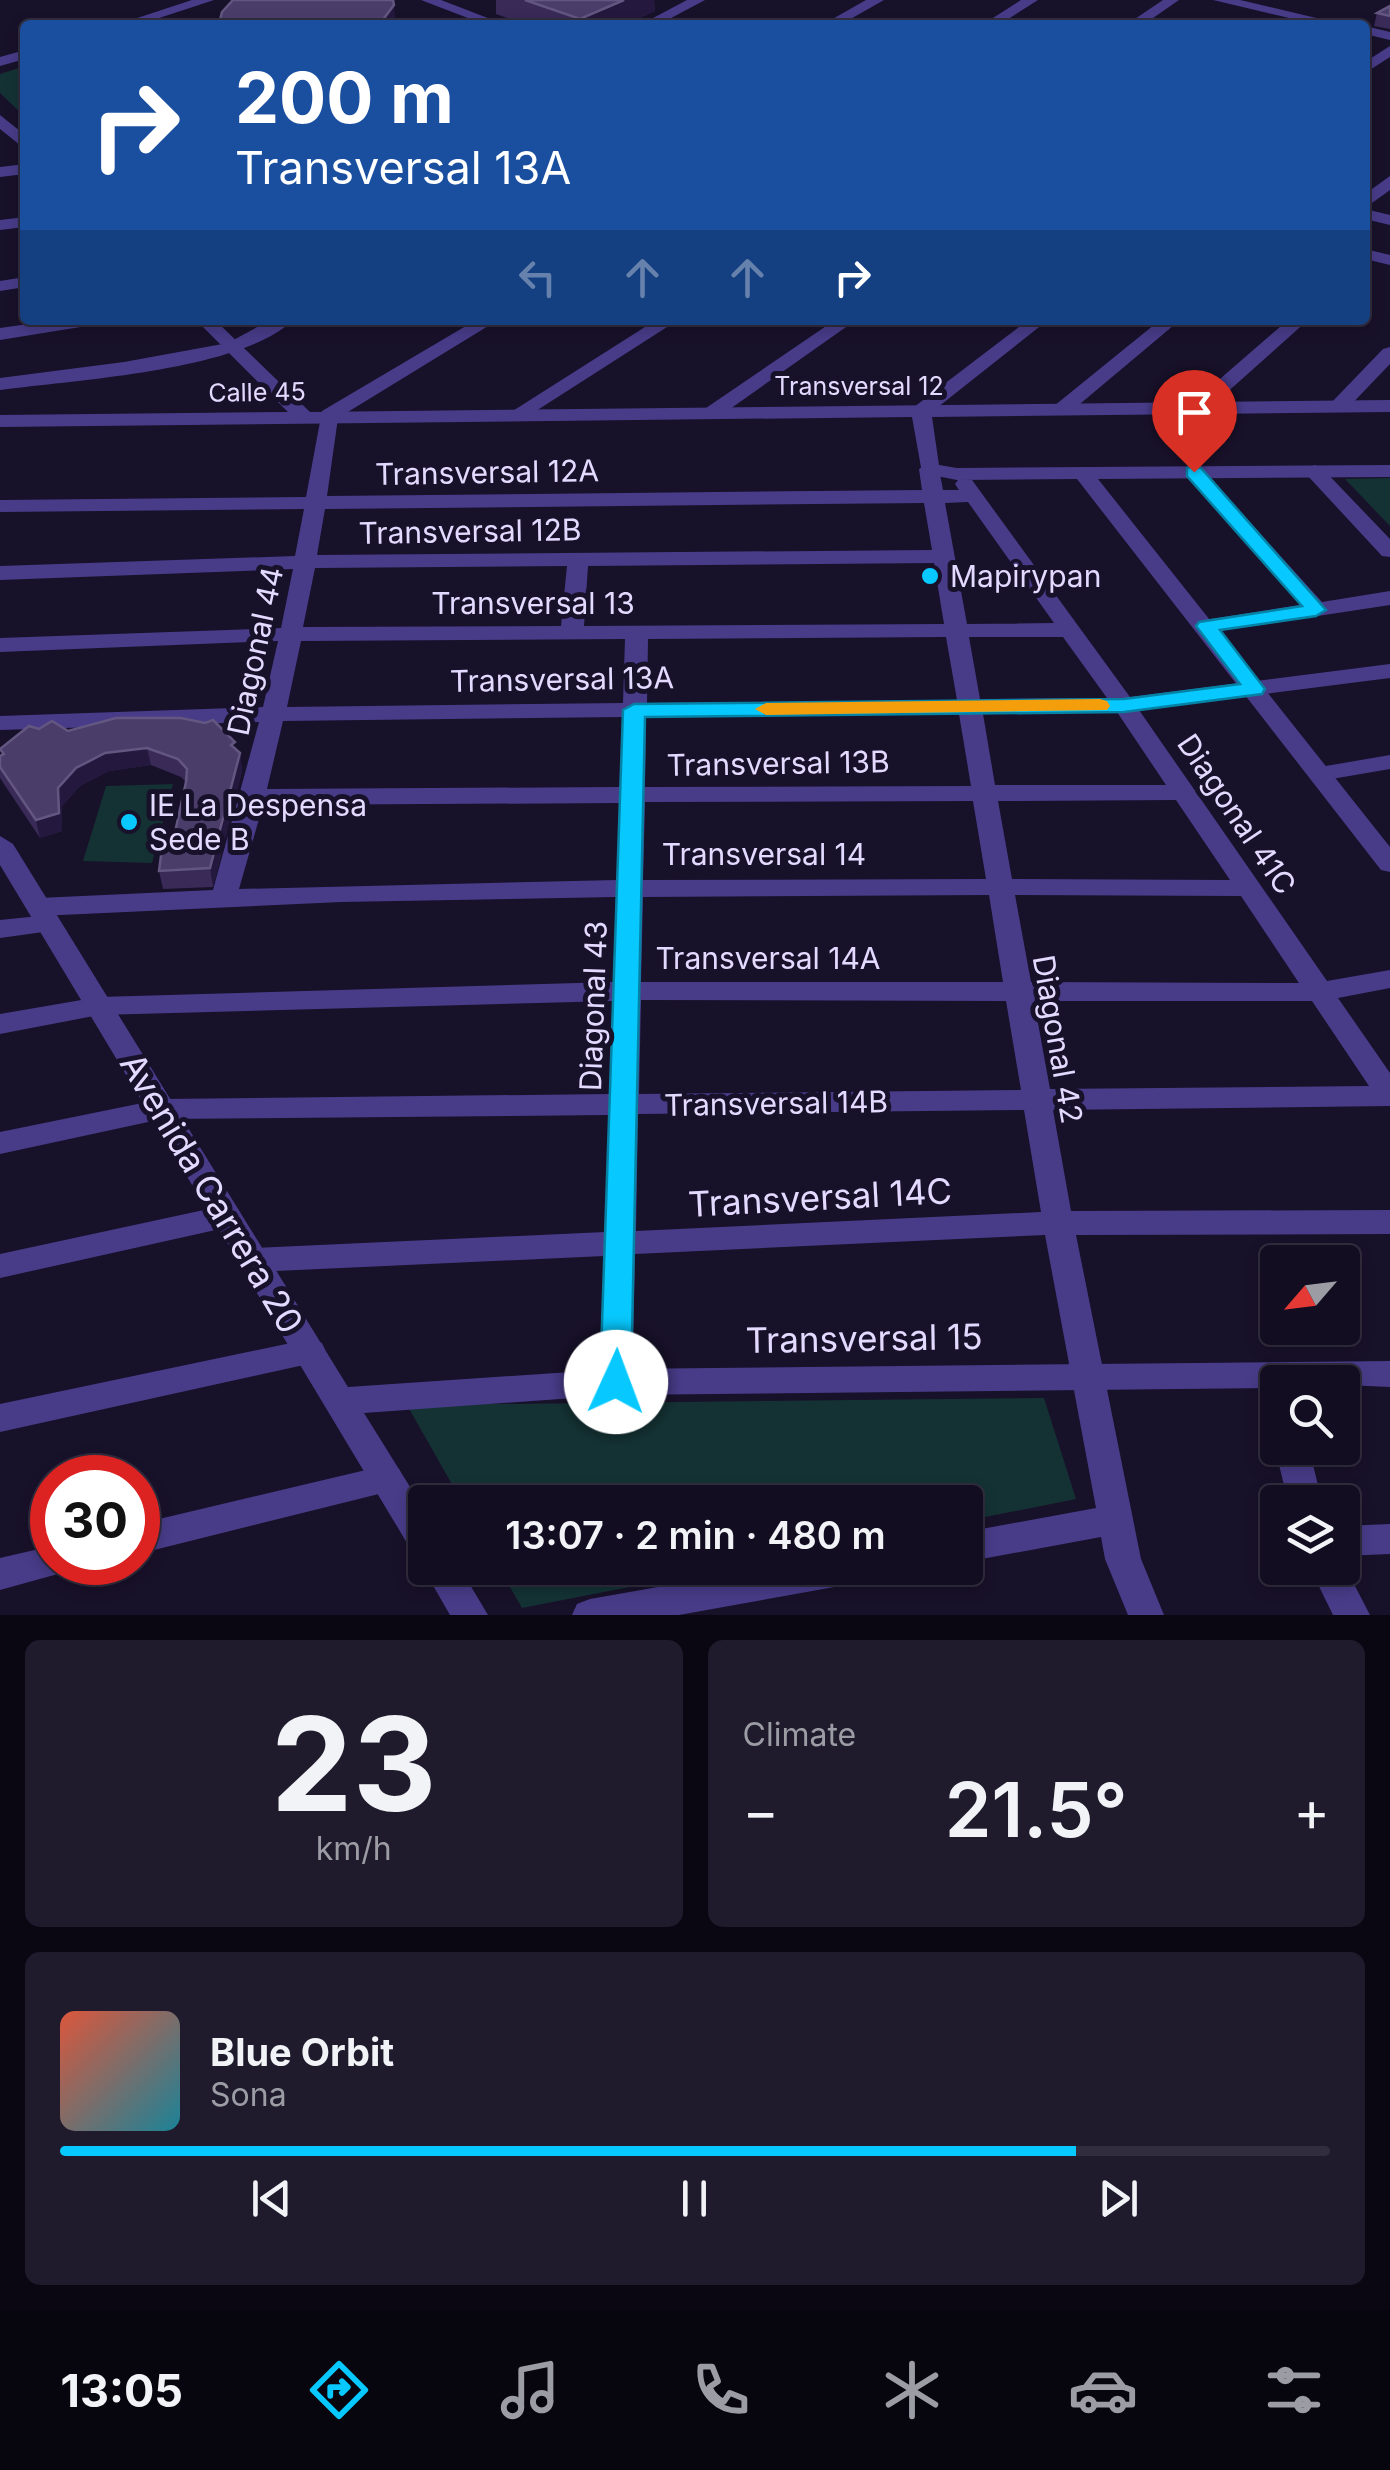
<!DOCTYPE html>
<html lang="en">
<head>
<meta charset="utf-8">
<style>
  :root { --surface:#120d20; --page:#1f1b2d; --text:#f1f3f6; --muted:#9c9ca5; --line:#312d3e; --accent:#07c9ff }
  body { margin:0; font-family:Inter,sans-serif; background:var(--page); color:var(--text); height:100vh; display:flex; flex-direction:column; font-size:38px; white-space:nowrap }
  * { box-sizing:border-box; margin:0 }
  p { font-size:32px; color:var(--muted) }
  .icon { flex:none; width:55px; height:55px; fill:none; stroke:currentColor; stroke-width:2; stroke-linecap:round; stroke-linejoin:round }
  .map { position:relative; height:1615px; overflow:hidden }
  .details { display:flex; flex-direction:column; gap:25px; padding:25px; background:#0a0712; flex:1 }
  .details>* { flex:none }
  .guide { position:absolute; left:20px; top:20px; width:1350px; height:305px; border-radius:10px; box-shadow:0 5px 15px #0003,0 0 0 2px var(--line); background:#1a4fa0; color:#fff; overflow:hidden }
  .needle { width:65px; rotate:242deg }
  .controls { position:absolute; left:1260px; top:1245px; display:grid; gap:20px }
  .controls a { display:grid; place-items:center; width:100px; height:100px; border-radius:10px; background:var(--surface); box-shadow:0 5px 15px #0003,0 0 0 2px var(--line); font-size:50px }
  .speed { position:absolute; left:30px; top:1455px; display:flex; gap:20px; font-size:50px; font-weight:700; text-align:center }
  .speed>* { display:grid; place-content:center; width:130px; height:130px; border-radius:50%; background:var(--surface); box-shadow:0 5px 15px #0003,0 0 0 2px var(--line); line-height:1 }
  .speed .limit { border:15px solid #d22; background:#fff; color:#111 }
  .pin { position:absolute; display:grid; place-items:center; width:85px; height:85px; color:#fff; margin:-102px -42px; border-radius:50% 50% 50% 0; rotate:-45deg; box-shadow:0 0 10px #0007 }
  .pin .icon { rotate:45deg }
  .me { position:absolute; width:110px; margin:-55px; rotate:2deg; stroke-linejoin:round; filter:drop-shadow(0 0 8px #0008) }
  .turn { display:flex; align-items:center; gap:35px; height:210px; padding:0 50px; font-size:45px }
  .turn .icon { width:130px; height:130px; stroke-width:2.5 }
  .turn b { display:block; font-size:70px; line-height:85px }
  .lanes { display:flex; align-items:center; height:95px; padding:0 50px; background:#0003; justify-content:center; gap:50px; direction:ltr }
  .lanes .off { opacity:.35 }
  .big { font-size:75px; font-weight:600; line-height:1.1 }
  .details .tile { flex:1; display:flex; flex-direction:column; justify-content:center; gap:15px; min-width:0; padding:0 35px; border-radius:15px; background:var(--page) }
  .details .dial { align-items:center; gap:0 }
  .dial b { font-size:130px; line-height:1 }
  .song { display:flex; align-items:center; gap:30px }
  .cover { width:120px; height:120px; border-radius:15px; background:linear-gradient(135deg,hsl(10 70% 55%),hsl(190 70% 35%)) }
  .played { height:10px; border-radius:5px; background:linear-gradient(90deg,var(--accent) 80%,var(--line) 80%) }
  .keys { display:flex; justify-content:space-around; direction:ltr }
  .heat { display:flex; justify-content:space-between; align-items:center; font-size:55px; direction:ltr }
  .details .tiles { flex:1; display:grid; gap:25px; grid-template-columns:1fr 1fr }
  .tile:last-child { grid-column:span 2 }
  .trip { position:absolute; left:408px; top:1485px; width:575px; height:100px; border-radius:10px; background:var(--surface); box-shadow:0 5px 15px #0003,0 0 0 2px var(--line); font-weight:600; line-height:100px; text-align:center }
  .menu { display:flex; height:160px; justify-content:space-around; align-items:center; background:#07050d; color:var(--muted) }
  .menu .icon { width:70px; height:70px }
  .menu .on { color:var(--accent) }
  .menu b { font-size:45px; color:var(--text) }
  .map>svg:first-child { display:block }
  .green { fill:#143234 }
  .lines { fill:none; stroke-linecap:round; stroke-linejoin:round }
  .minor { fill:#483c89; fill-rule:evenodd }
  .tertiary { fill:#483c89; fill-rule:evenodd }
  .wall { fill:#392a58 }
  .shaded-wall { fill:#24183e }
  .building { fill:#4b3d6a; stroke:#635681; stroke-width:2.5 }
  .route { fill:#07c9ff; stroke:#0583a6; stroke-width:2.5 }
  .slow { fill:#f59e0b }
  .poi-dot { fill:#07c9ff; stroke:#18112a; stroke-width:4 }
  .labels { text-anchor:middle; dominant-baseline:central; stroke-width:10; stroke-linejoin:round; paint-order:stroke }
  .far-street-label { font-size:25px; fill:#e3daff; stroke:#18112a }
  .street-label { font-size:30px; fill:#e3daff; stroke:#18112a }
  .poi-label { font-size:30px; fill:#e3daff; stroke:#18112a; text-anchor:start }
  .near-street-label { font-size:35px; fill:#e3daff; stroke:#18112a }
</style>
</head>
<body>
<div class="map">
<svg width="1390" height="1615" viewBox="0 0 1390 1615">
  <rect width="100%" height="100%" fill="#18112a"/>
  <!-- green -->
  <path class="green" d="M 25,66 L 25,117 L 0,93 L 0,74 Z
    M 1390,478 L 1390,526 L 1345,479 Z
    M 173,784 L 152,863 L 83,861 L 106,786 Z
    M 1044,1398 L 1076,1499 L 965,1521 L 965,1502 L 462,1502 L 407,1405 Z
    M 499,1568 L 727,1568 L 522,1608 Z"/>
  <g class="lines">
    <!-- minor -->
    <path class="minor" d="M 192,0 L 214,0 L 138,25 L 116,25 Z
      M 687,0 L 705,0 L 658,25 L 640,25 Z
      M 866,0 L 884,0 L 840,25 L 822,25 Z
      M 1021,0 L 1038,0 L 999,25 L 982,25 Z
      M 1163,0 L 1179,0 L 1143,25 L 1126,25 Z
      M 1213,0 L 1240,0 L 1346,25 L 1319,25 Z
      M 1365,26 L 1390,32 L 1390,40 L 1365,34 Z
      M 1390,46 L 1390,57 L 1365,73 L 1365,62 Z
      M 25,50 L 25,59 L 0,66 L 0,57 Z
      M 25,164 L 25,174 L 0,177 L 0,167 Z
      M 1390,176 L 1390,190 L 1365,208 L 1365,194 Z
      M 1365,209 L 1390,215 L 1390,225 L 1365,219 Z
      M 25,217 L 25,227 L 0,230 L 0,220 Z
      M 25,277 L 25,287 L 0,291 L 0,281 Z
      M 57,320 L 102,320 L 93,325 L 0,340 L 0,328 Z
      M 270,320 L 293,320 C 241,371 74,380 0,390 L 0,378 L 124,362 L 228,343 Z
      M 476,320 L 498,320 L 338,418 L 327,496 L 922,490 L 919,469 L 929,463 L 939,469 L 943,490 L 959,490 L 955,484 L 958,480 L 972,480 L 1130,697 L 1390,664 L 1390,678 L 1139,710 L 1327,981 L 1390,970 L 1390,988 L 1338,998 L 1390,1073 L 1390,1106 L 1053,1110 L 1071,1211 L 1390,1210 L 1390,1234 L 1076,1235 L 1141,1559 L 1164,1615 L 1128,1615 L 1105,1559 L 1101,1537 L 965,1562 L 965,1532 L 1096,1508 L 1045,1235 L 635,1254 L 632,1382 L 628,1391 L 616,1395 L 604,1391 L 600,1382 L 604,1256 L 253,1272 L 242,1269 L 237,1260 L 242,1251 L 253,1248 L 605,1232 L 609,1115 L 162,1119 L 0,1154 L 0,1132 L 162,1099 L 610,1094 L 613,1001 L 99,1015 L 0,1034 L 0,1014 L 99,997 L 613,982 L 616,897 L 341,902 L 39,916 L 26,907 L 39,898 L 213,890 L 259,722 L 0,730 L 0,716 L 263,707 L 278,641 L 0,652 L 0,638 L 281,628 L 293,569 L 0,580 L 0,566 L 295,556 L 304,509 L 0,512 L 0,500 L 306,497 L 322,411 ZM 968,502 L 1054,623 L 967,624 L 945,503 ZM 924,503 L 932,550 L 317,555 L 325,509 ZM 934,563 L 944,624 L 584,626 L 588,566 ZM 567,566 L 561,626 L 303,627 L 315,568 ZM 946,637 L 957,700 L 647,703 L 648,639 ZM 969,637 L 1063,637 L 1107,698 L 980,699 ZM 625,639 L 623,703 L 287,707 L 301,641 ZM 1117,712 L 1166,785 L 995,785 L 983,714 ZM 959,714 L 971,786 L 645,787 L 646,717 ZM 623,717 L 620,787 L 267,789 L 283,721 ZM 1176,800 L 1230,880 L 1012,879 L 998,801 ZM 973,801 L 986,879 L 643,880 L 645,802 ZM 620,803 L 617,880 L 239,889 L 263,805 ZM 989,895 L 1003,982 L 641,982 L 643,897 ZM 1015,895 L 1241,896 L 1299,983 L 1031,982 ZM 641,1000 L 1006,1001 L 1021,1090 L 639,1094 ZM 1034,1001 L 1312,1001 L 1369,1086 L 1050,1089 ZM 1024,1110 L 1041,1212 L 636,1231 L 638,1114 Z
      M 656,320 L 678,320 L 525,418 L 511,418 L 508,414 Z
      M 835,320 L 856,320 L 720,416 L 706,416 L 706,408 Z
      M 1028,320 L 1048,320 L 928,415 L 914,415 L 914,407 Z
      M 1160,320 L 1180,320 L 1068,414 L 1054,414 L 1054,406 Z
      M 1288,320 L 1308,320 L 1205,412 L 1191,412 L 1191,404 Z
      M 1390,347 L 1390,364 L 1345,411 L 1331,411 L 1331,403 L 1383,349 Z
      M 1314,465 L 1321,467 L 1390,539 L 1390,557 L 1382,556 L 1307,475 L 1304,471 Z
      M 1194,466 L 1201,468 L 1322,602 L 1390,591 L 1390,605 L 1206,633 L 1198,631 L 1195,626 L 1198,621 L 1300,605 L 1187,476 L 1187,468 Z
      M 1390,755 L 1390,769 L 1320,781 L 1308,774 L 1320,767 Z
      M 49,915 L 58,918 L 62,924 L 58,930 L 0,938 L 0,920 Z
      M 227,1205 L 238,1209 L 242,1217 L 238,1225 L 0,1278 L 0,1254 Z
      M 310,1339 L 322,1343 L 326,1352 L 322,1361 L 0,1432 L 0,1404 Z
      M 1278,1443 L 1278,1448 L 1309,1448 L 1322,1502 L 1288,1502 L 1275,1448 Z
      M 387,1465 L 399,1469 L 404,1479 L 399,1489 L 138,1554 L 138,1524 Z
      M 1390,1524 L 1390,1554 L 1342,1556 L 1342,1526 Z
      M 52,1546 L 52,1562 L 69,1562 L 65,1572 L 0,1590 L 0,1558 Z
      M 1342,1561 L 1370,1615 L 1333,1615 L 1310,1568 L 1342,1568 Z
      M 766,1568 L 869,1568 L 864,1579 L 851,1584 L 679,1615 L 572,1615 L 577,1604 L 590,1599 Z"/>
    <!-- tertiary -->
    <path class="tertiary" d="M 421,0 L 441,0 L 506,25 L 486,25 Z
      M 0,115 L 25,135 L 25,149 L 0,129 Z
      M 1365,249 L 1390,255 L 1390,265 L 1365,259 Z
      M 196,320 L 215,320 L 310,412 L 1390,400 L 1390,412 L 932,417 L 939,465 L 957,468 L 1390,465 L 1390,477 L 1098,479 L 1390,847 L 1390,872 L 1381,870 L 1077,479 L 957,480 L 922,473 L 912,417 L 0,427 L 0,415 L 288,412 Z
      M 0,836 L 13,844 L 348,1387 L 616,1369 L 1390,1361 L 1390,1387 L 1278,1382 L 1278,1388 L 616,1395 L 364,1413 L 425,1511 L 425,1557 L 413,1553 L 0,865 Z
      M 425,1564 L 425,1568 L 460,1568 L 488,1615 L 450,1615 L 423,1568 Z"/>
  </g>
  <!-- wall -->
  <path class="wall" d="M 496,0 L 654,0 L 655,11 L 624,25 L 527,25 L 496,14 Z
    M 1390,6 L 1390,29 L 1374,26 L 1377,13 Z
    M 39,729 L 236,750 L 240,753 L 242,771 L 213,887 L 163,889 L 159,871 L 172,846 L 186,782 L 181,777 L 151,765 L 109,771 L 80,786 L 62,806 L 62,831 L 40,838 L 0,778 L 0,756 L 2,755 L 0,749 Z"/>
  <!-- shaded-wall -->
  <path class="shaded-wall" d="M 624,0 L 654,0 L 655,11 L 624,25 L 580,25 L 580,19 Z
    M 394,5 L 396,25 L 379,25 Z
    M 147,748 L 151,765 L 109,771 L 80,786 L 62,806 L 62,831 L 40,838 L 36,820 L 58,788 L 76,768 L 105,753 Z
    M 240,753 L 242,771 L 213,887 L 210,868 Z"/>
  <!-- building -->
  <path class="building" d="M 233,0 L 393,0 L 394,5 L 379,25 L 222,25 L 220,20 L 222,12 Z
    M 525,0 L 624,0 L 580,19 Z
    M 1390,6 L 1390,16 L 1377,13 Z
    M 116,718 L 181,718 L 205,723 L 213,720 L 235,742 L 231,745 L 240,753 L 210,868 L 159,871 L 162,848 L 172,846 L 186,782 L 187,769 L 178,759 L 147,748 L 105,753 L 76,768 L 58,788 L 59,813 L 36,820 L 0,767 L 0,756 L 4,754 L 0,749 L 29,726 L 39,729 L 52,721 L 68,731 Z"/>
  <!-- route -->
  <path class="route" d="M 1194,466 L 1201,468 L 1326,610 L 1316,616 L 1220,630 L 1265,689 L 1262,694 L 1124,712 L 645,717 L 631,1382 L 626,1391 L 616,1394 L 605,1391 L 600,1382 L 623,710 L 634,704 L 1124,699 L 1240,684 L 1196,626 L 1199,622 L 1302,606 L 1187,476 L 1187,468 Z"/>
  <!-- slow -->
  <path class="slow" d="M 1100,699 L 1107,701 L 1110,706 L 1107,710 L 766,715 L 755,709 L 766,703 Z"/>
  <!-- markers -->
  <g class="poi-dot">
    <circle cx="930" cy="576" r="10"/>
    <circle cx="129" cy="822" r="10"/>
  </g>
  <g class="labels">
    <!-- far-street labels -->
    <g class="far-street-label">
      <text x="859" y="386">Transversal 12</text>
      <text transform="translate(257 392) rotate(-1)">Calle 45</text>
    </g>
    <!-- street labels -->
    <g class="street-label">
      <text transform="translate(487 472) rotate(-1)">Transversal 12A</text>
      <text transform="translate(470 531) rotate(-1)">Transversal 12B</text>
      <text x="533" y="603">Transversal 13</text>
      <text transform="translate(255 651) rotate(-78)">Diagonal 44</text>
      <text transform="translate(562 679) rotate(-1)">Transversal 13A</text>
      <text transform="translate(778 763) rotate(-1)">Transversal 13B</text>
      <text transform="translate(1237 814) rotate(56)">Diagonal 41C</text>
      <text x="764" y="854">Transversal 14</text>
      <text x="768" y="958">Transversal 14A</text>
      <text transform="translate(593 1006) rotate(-88)">Diagonal 43</text>
      <text transform="translate(1058 1039) rotate(80)">Diagonal 42</text>
      <text transform="translate(776 1103) rotate(-1)">Transversal 14B</text>
    </g>
    <!-- poi labels -->
    <g class="poi-label">
      <text x="950" y="576">Mapirypan</text>
      <text x="149" y="805">IE La Despensa<tspan x="149" dy="34">Sede B</tspan></text>
    </g>
    <!-- near-street labels -->
    <g class="near-street-label">
      <text transform="translate(212 1193) rotate(59)">Avenida Carrera 20</text>
      <text transform="translate(820 1197) rotate(-3)">Transversal 14C</text>
      <text transform="translate(864 1338) rotate(-1)">Transversal 15</text>
    </g>
  </g>
</svg>
<div class="controls">
<a><svg class="needle" viewBox="-14 -14 28 28"><path d="M0-13l5 13h-10z" fill="#e53935"/><path d="M0 13l5-13h-10z" fill="#9c9ca5"/></svg></a>
<a><svg class="icon" aria-label="search" viewBox="0 0 24 24"><circle cx="10" cy="10" r="6"/><path d="M15 15l6 6"/></svg></a>
<a><svg class="icon" aria-label="layers" viewBox="0 0 24 24"><path d="M12 4l9 5-9 5-9-5zM3 14l9 5 9-5"/></svg></a>
</div>
<div class="speed"><div class="limit">30</div></div>
<div class="pin" style="left:1194px;top:472px;background:#d93025"><svg class="icon" aria-label="arrive" viewBox="0 0 24 24"><path d="M6 21V4h12l-3 4 3 4H6"/></svg></div>
<svg class="me" style="left:616px;top:1382px" viewBox="-20 -20 40 40"><circle r="19" fill="#fff"/><path d="M0-13L10 11 0 6-10 11z" fill="#07c9ff"/></svg>
<div class="trip">13:07 · 2 min · 480 m</div>
<div class="guide">
<div class="turn"><svg class="icon" aria-label="right" viewBox="0 0 24 24"><path d="M7 20v-9h11M14 6l5 5-5 5"/></svg><div><b>200 m</b>Transversal 13A</div></div>
<div class="lanes"><svg class="icon off" aria-label="left" viewBox="0 0 24 24"><path d="M17 20v-9H6M10 6l-5 5 5 5"/></svg><svg class="icon off" aria-label="ahead" viewBox="0 0 24 24"><path d="M12 20V5M6 11l6-6 6 6"/></svg><svg class="icon off" aria-label="ahead" viewBox="0 0 24 24"><path d="M12 20V5M6 11l6-6 6 6"/></svg><svg class="icon" aria-label="right" viewBox="0 0 24 24"><path d="M7 20v-9h11M14 6l5 5-5 5"/></svg></div>
</div>
</div>
<section class="details">
<div class="tiles">
<div class="tile dial"><b>23</b><p>km/h</p></div>
<div class="tile"><p>Climate</p>
<div class="heat"><a>−</a><b class="big">21.5°</b><a>+</a></div>
</div>
<div class="tile">
<div class="song"><i class="cover"></i><div><b>Blue Orbit</b><p>Sona</p></div></div>
<div class="played"></div>
<div class="keys"><svg class="icon" aria-label="previous" viewBox="0 0 24 24"><path d="M18 5L8 12l10 7zM5 5v14"/></svg><svg class="icon" aria-label="pause" viewBox="0 0 24 24"><path d="M8 5v14M16 5v14"/></svg><svg class="icon" aria-label="next" viewBox="0 0 24 24"><path d="M6 5l10 7-10 7zM19 5v14"/></svg></div>
</div>
</div>
</section>
<nav class="menu">
<b>13:05</b>
<svg class="icon on" aria-label="directions" viewBox="0 0 24 24"><path d="M12 3l9 9-9 9-9-9zM9 14v-3h6M13 9l2 2-2 2"/></svg>
<svg class="icon" aria-label="music" viewBox="0 0 24 24"><path d="M9 18V5l10-2v13"/><circle cx="6" cy="18" r="3"/><circle cx="16" cy="16" r="3"/></svg>
<svg class="icon" aria-label="phone" viewBox="0 0 24 24"><path d="M5 4h4l2 5-3 2q2 4 5 5l2-3 5 2v4C11 20 4 13 5 4z"/></svg>
<svg class="icon" aria-label="climate" viewBox="0 0 24 24"><path d="M12 3v18M4 7l16 10M4 17L20 7"/></svg>
<svg class="icon" aria-label="car" viewBox="0 0 24 24"><path d="M5 17H2v-5l4-1 3-4h7l3 4 3 1v5h-3M9 17h6M6 11h13"/><circle cx="7" cy="17" r="2"/><circle cx="17" cy="17" r="2"/></svg>
<svg class="icon" aria-label="filters" viewBox="0 0 24 24"><path d="M4 7h16M4 17h16"/><circle cx="9" cy="7" r="2"/><circle cx="15" cy="17" r="2"/></svg>
</nav>
</body>
</html>
